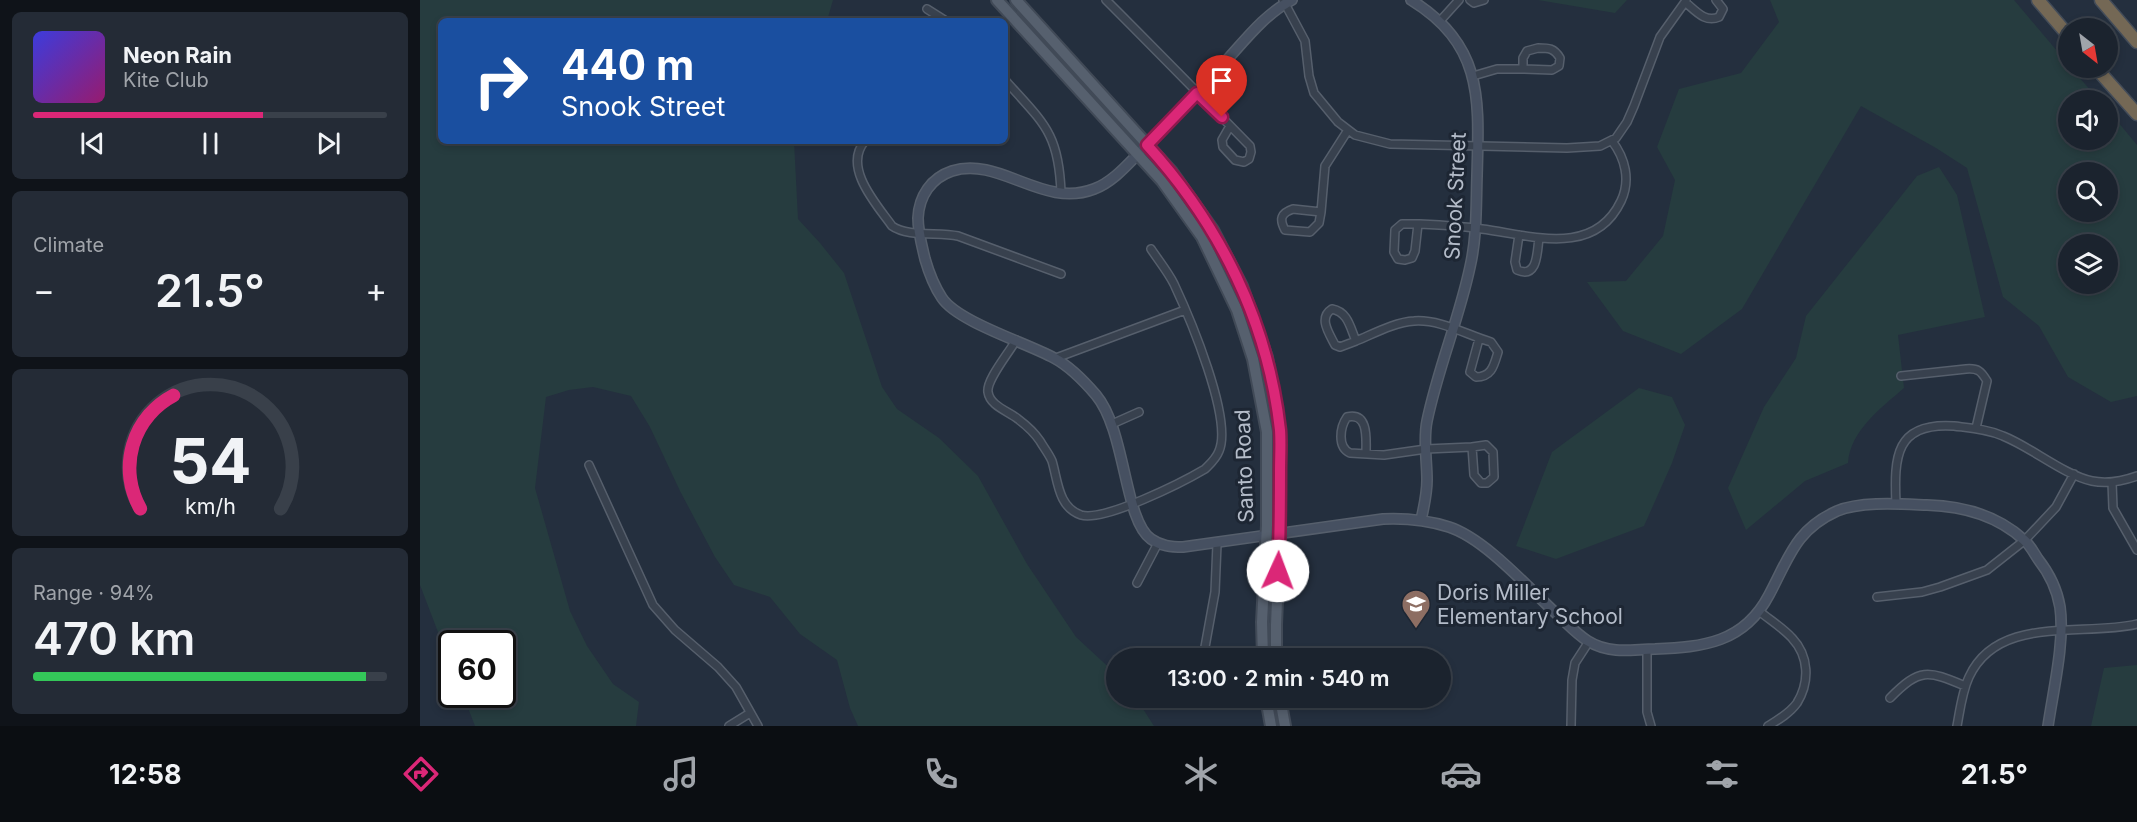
<!DOCTYPE html>
<html lang="en">
<head>
<meta charset="utf-8">
<style>
  :root { --surface:#1b232e; --page:#242b36; --text:#f1f3f6; --muted:#a0a4aa; --line:#39404a; --accent:#db2777 }
  body { margin:0; font-family:Inter,sans-serif; background:var(--page); color:var(--text); height:100vh; display:flex; flex-direction:column; font-size:22px; white-space:nowrap }
  * { box-sizing:border-box; margin:0 }
  p { font-size:20px; color:var(--muted) }
  .icon { flex:none; width:33px; height:33px; fill:none; stroke:currentColor; stroke-width:2; stroke-linecap:round; stroke-linejoin:round }
  .map { position:relative; flex:1; overflow:hidden }
  .drawer { display:flex; flex-direction:column; gap:12px; padding:12px; background:#0f1319; width:420px }
  .drawer>* { flex:none }
  .hud { position:absolute; left:18px; top:18px; width:570px; height:126px; border-radius:9px; box-shadow:0 3px 9px #0003,0 0 0 2px var(--line); background:#1a4fa0; color:#fff; overflow:hidden }
  .needle { width:39px; rotate:149deg }
  .tools { position:absolute; left:1638px; top:18px; display:grid; gap:12px }
  .tools a { display:grid; place-items:center; width:60px; height:60px; border-radius:50%; background:var(--surface); box-shadow:0 3px 9px #0003,0 0 0 2px var(--line); font-size:30px }
  .speed { position:absolute; left:18px; top:630px; display:flex; gap:12px; font-size:30px; font-weight:700; text-align:center }
  .speed>* { display:grid; place-content:center; width:78px; height:78px; border-radius:50%; background:var(--surface); box-shadow:0 3px 9px #0003,0 0 0 2px var(--line); line-height:1 }
  .speed .limit { border:3px solid #111; border-radius:9px; background:#fff; color:#111 }
  .pin { position:absolute; display:grid; place-items:center; width:51px; height:51px; color:#fff; margin:-62px -26px; border-radius:50% 50% 50% 0; rotate:-45deg; box-shadow:0 0 6px #0007 }
  .pin .icon { rotate:45deg }
  .me { position:absolute; width:66px; margin:-33px; rotate:2deg; stroke-linejoin:round; filter:drop-shadow(0 0 4px #0008) }
  .turn { display:flex; align-items:center; gap:21px; height:126px; padding:0 24px; font-size:27px }
  .turn .icon { width:78px; height:78px; stroke-width:2.5 }
  .turn b { display:block; font-size:42px; line-height:51px }
  .big { font-size:45px; font-weight:600; line-height:1.1 }
  .drawer .widget { flex:1; display:flex; flex-direction:column; justify-content:center; gap:9px; min-width:0; padding:0 21px; border-radius:9px; background:var(--page) }
  .drawer .dial { align-items:center; gap:0 }
  .dial svg { height:156px; overflow:visible; fill:none; stroke:var(--line); stroke-width:7; stroke-linecap:round; text-anchor:middle }
  .dial text { fill:var(--text); stroke:none }
  .song { display:flex; align-items:center; gap:18px }
  .cover { width:72px; height:72px; border-radius:9px; background:linear-gradient(135deg,hsl(240 70% 55%),hsl(320 70% 35%)) }
  .played { height:6px; border-radius:3px; background:linear-gradient(90deg,var(--accent) 65%,var(--line) 65%) }
  .keys { display:flex; justify-content:space-around; direction:ltr }
  .heat { display:flex; justify-content:space-between; align-items:center; font-size:33px; direction:ltr }
  .charge { height:9px; border-radius:4px; background:linear-gradient(90deg,#34c759 94%,var(--line) 0) }
  .trip { position:absolute; left:686px; top:648px; width:345px; height:60px; border-radius:30px; background:var(--surface); box-shadow:0 3px 9px #0003,0 0 0 2px var(--line); font-weight:600; line-height:60px; text-align:center }
  .tabs { display:flex; height:96px; justify-content:space-around; align-items:center; background:#0b0e12; color:var(--muted) }
  .tabs .icon { width:42px; height:42px }
  .tabs .on { color:var(--accent) }
  .tabs b { font-size:27px; color:var(--text) }
  main { display:flex; flex:1; min-height:0 }
  .map>svg:first-child { display:block }
  .green { fill:#263c3f; fill-rule:evenodd }
  .lines { fill:none; stroke-linecap:round; stroke-linejoin:round }
  .street-casing { stroke:#565f6c; stroke-width:10 }
  .secondary-casing { stroke:#565f6c; stroke-width:12 }
  .primary-casing { stroke:#414a57; stroke-width:14 }
  .highway-casing { stroke:#434c59; stroke-width:15 }
  .street { stroke:#38414e; stroke-width:7 }
  .secondary { stroke:#465061; stroke-width:9 }
  .primary { stroke:#56606e; stroke-width:10 }
  .highway { stroke:#746855; stroke-width:12 }
  .route-casing { stroke:#8e194d; stroke-width:15 }
  .route { stroke:#db2777; stroke-width:10 }
  .labels { text-anchor:middle; dominant-baseline:central; stroke-width:6; stroke-linejoin:round; paint-order:stroke }
  .street-label { font-size:21px; fill:#b4bcc9; stroke:#1d2633 }
  .poi-label { font-size:21px; fill:#b4bcc9; stroke:#1d2633; text-anchor:start }
</style>
</head>
<body>
<main>
<section class="drawer">
<div class="widget">
<div class="song"><i class="cover"></i><div><b>Neon Rain</b><p>Kite Club</p></div></div>
<div class="played"></div>
<div class="keys"><svg class="icon" aria-label="previous" viewBox="0 0 24 24"><path d="M18 5L8 12l10 7zM5 5v14"/></svg><svg class="icon" aria-label="pause" viewBox="0 0 24 24"><path d="M8 5v14M16 5v14"/></svg><svg class="icon" aria-label="next" viewBox="0 0 24 24"><path d="M6 5l10 7-10 7zM19 5v14"/></svg></div>
</div>
<div class="widget"><p>Climate</p>
<div class="heat"><a>−</a><b class="big">21.5°</b><a>+</a></div>
</div>
<div class="widget dial"><svg viewBox="0 0 100 80">
<path d="M14 69A42 42 0 1 1 86 69"/>
<path d="M14 69A42 42 0 0 1 31 11" stroke="#db2777"/>
<text x="50" y="56" font-size="32" font-weight="700">54</text>
<text x="50" y="72" font-size="11">km/h</text>
</svg></div>
<div class="widget"><p>Range · 94%</p><b class="big">470 km</b><div class="charge"></div></div>
</section>
<div class="map">
<svg width="1717" height="726" viewBox="0 0 1717 726">
  <rect width="100%" height="100%" fill="#242f3e"/>
  <!-- green -->
  <path class="green" d="M 0,0 L 413,0 L 407,21 L 21,21 L 21,141 L 374,141 L 378,219 L 400,243 L 424,273 L 462,387 L 477,409 L 519,438 L 558,476 L 607,564 L 656,637 L 696,674 L 696,698 L 716,698 L 734,726 L 438,726 L 430,708 L 417,660 L 380,634 L 350,597 L 314,585 L 295,557 L 260,491 L 230,427 L 211,396 L 173,387 L 149,390 L 126,397 L 115,488 L 150,611 L 167,646 L 193,684 L 219,702 L 216,726 L 55,726 L 43,695 L 82,694 L 82,644 L 32,644 L 31,666 L 0,585 Z
    M 1118,0 L 1207,0 L 1195,13 Z
    M 1350,0 L 1594,0 L 1648,64 L 1648,68 L 1651,68 L 1679,100 L 1648,100 L 1648,140 L 1688,140 L 1688,110 L 1717,145 L 1717,396 L 1691,402 L 1648,377 L 1619,326 L 1583,297 L 1547,168 L 1516,148 L 1441,106 L 1322,309 L 1261,354 L 1203,331 L 1167,282 L 1206,281 L 1243,236 L 1255,180 L 1237,147 L 1259,89 L 1321,73 L 1359,22 ZM 1648,172 L 1688,172 L 1688,212 L 1648,212 ZM 1648,244 L 1688,244 L 1688,284 L 1648,284 Z
    M 1519,167 L 1537,195 L 1565,317 L 1478,335 L 1484,388 C 1461,408 1430,431 1428,463 L 1385,481 L 1326,530 L 1308,488 L 1344,407 L 1376,358 L 1386,316 L 1497,176 Z
    M 1219,388 L 1252,397 L 1265,425 L 1252,463 L 1224,526 L 1136,559 L 1096,546 L 1132,452 Z
    M 1717,665 L 1717,726 L 1671,726 L 1684,668 Z"/>
  <g class="lines">
    <!-- street casing -->
    <g class="street-casing">
      <path id="street" d="M 686,0 C 734,48 782,97 830,146 L 831,152 L 829,159 L 824,162 L 815,160 L 803,147 L 802,140 L 810,126
        M 863,0 L 885,41 L 889,76 L 894,93 L 918,122 L 935,135 L 970,144 L 1147,148 L 1180,146 L 1196,138 L 1207,122 L 1214,106 L 1240,37 L 1265,2
        M 1050,0 L 1054,3 L 1064,0
        M 1266,0 L 1265,2 C 1276,11 1285,23 1299,17 L 1303,9 L 1296,0
        M 507,9 L 526,21
        M 1020,21 L 1039,0
        M 1118,48 C 1129,48 1134,48 1140,58 L 1139,66 L 1132,70 L 1103,69 L 1103,58 L 1107,51 Z
        M 1053,76 L 1077,69 L 1103,69
        M 585,80 C 623,123 639,132 641,193
        M 445,141 C 422,167 457,205 472,226 C 487,237 518,232 538,236 L 641,274
        M 873,209 L 901,212 L 899,223 L 890,232 L 865,230 C 859,219 861,213 873,209 Z
        M 901,212 L 905,166 L 928,130
        M 982,224 L 998,224 L 995,251 L 992,258 L 985,260 L 978,259 L 974,252 L 975,230 Z
        M 998,224 C 1019,225 1041,226 1062,229 C 1110,235 1174,258 1201,201 C 1211,180 1205,158 1192,141
        M 1099,235 L 1095,262 L 1097,270 C 1118,279 1117,252 1119,238
        M 912,309 C 928,312 930,327 936,341 L 920,347 L 915,345 C 909,333 898,318 912,309 Z
        M 596,340 C 589,353 566,380 568,392 C 570,406 588,411 598,419 C 606,425 614,432 620,441 C 624,448 629,454 632,461 C 638,481 638,507 661,515 C 684,522 763,482 785,469 C 790,464 796,459 799,451 C 813,419 769,316 754,284 C 748,272 739,261 731,249
        M 936,341 C 953,334 975,322 994,321 C 1020,319 1047,335 1071,342 L 1078,352 C 1074,365 1072,377 1056,377 L 1050,372 L 1059,339
        M 636,358 L 765,310
        M 1481,376 L 1546,369 C 1558,368 1561,371 1567,381 L 1556,428
        M 692,424 L 719,412
        M 1066,445 L 1073,452 L 1074,477 L 1067,483 L 1061,483 L 1054,475 L 1052,447 Z
        M 946,453 C 946,439 949,412 927,417 C 920,427 917,447 930,453 L 964,455 L 1006,449 L 1052,447
        M 169,465 L 233,605 L 255,630 L 298,667 L 316,687 L 338,726
        M 1692,482 L 1693,508 L 1717,550
        M 1476,504 C 1474,457 1475,422 1534,426 C 1550,428 1567,429 1583,436 C 1611,447 1644,475 1672,481 C 1687,484 1703,481 1717,476
        M 717,583 L 738,543
        M 1457,597 L 1502,592 L 1520,587 L 1567,570 L 1605,540 L 1636,507 L 1654,474
        M 1339,611 C 1350,620 1363,628 1372,638 C 1389,656 1390,682 1377,703 C 1370,713 1358,720 1348,726
        M 1227,649 L 1227,712 L 1231,726
        M 783,658 L 795,592 L 797,544
        M 1470,698 C 1500,668 1507,670 1545,686
        M 309,726 L 330,713
        M 1151,726 L 1152,680 L 1155,663 L 1168,643
        M 1537,726 C 1540,710 1542,692 1549,677 C 1578,614 1663,637 1717,624"/>
    </g>
    <!-- secondary casing -->
    <g class="secondary-casing">
      <path id="secondary" d="M 872,0 C 845,14 826,39 806,61 C 778,91 751,122 722,150 C 708,164 693,182 674,189 C 623,209 580,156 532,171 C 511,178 499,196 498,218 C 498,232 502,246 505,259 C 509,273 514,286 522,298 C 538,322 607,343 634,358 C 651,367 664,381 676,395 C 706,431 704,520 731,539 C 741,546 751,547 763,547 L 963,519 C 985,518 1007,520 1029,527 C 1066,539 1110,590 1140,617 C 1158,634 1170,648 1196,650 C 1209,651 1222,649 1235,649 C 1283,647 1324,643 1349,595 C 1369,558 1375,530 1417,511 C 1441,501 1481,504 1507,505 C 1542,506 1577,515 1604,540 C 1610,545 1614,553 1618,559 C 1629,573 1637,589 1640,607 C 1645,642 1633,691 1628,726
        M 991,0 C 1064,45 1059,100 1057,176 C 1056,206 1057,237 1050,267 C 1039,319 1018,368 1007,421 C 1003,440 1007,460 1007,480 C 1007,493 1004,507 1001,520"/>
    </g>
    <!-- primary casing -->
    <g class="primary-casing">
      <path id="primary" d="M 577,0 L 742,181 L 782,237 L 817,310 L 833,359 L 847,432 L 847,525 L 842,622 L 843,658
        M 596,0 L 752,172 L 793,230 L 822,286 L 847,357 L 860,432 L 860,524 L 856,625 L 856,658
        M 846,698 L 851,726
        M 860,698 L 865,726"/>
    </g>
    <!-- highway casing -->
    <g class="highway-casing">
      <path id="highway" d="M 1618,0 L 1648,35
        M 1681,0 L 1717,42
        M 1676,68 L 1717,114"/>
    </g>
    <!-- street -->
    <use href="#street" class="street"/>
    <!-- secondary -->
    <use href="#secondary" class="secondary"/>
    <!-- primary -->
    <use href="#primary" class="primary"/>
    <!-- highway -->
    <use href="#highway" class="highway"/>
  </g>
  <g class="lines">
    <!-- route casing -->
    <g class="route-casing">
      <path id="route" d="M 802,117 L 777,93 L 727,145 C 800,225 848,322 860,430 C 861,443 860,457 860,471 C 860,504 860,538 858,571"/>
    </g>
    <!-- route -->
    <use href="#route" class="route"/>
  </g>
  <!-- icons -->
  <defs>
    <g id="school-pin" transform="scale(1.5)"><path d="M0 17L-7.5 6A9.5 9.5 0 1 1 7.5 6Z" fill="#8d6e63" stroke="#1d2633"/><path d="M0-5L7-2L0 1L-7-2ZM-4 1L0 2.5L4 1V4Q0 6-4 4Z" fill="#fff"/></g>
  </defs>
  <g fill-rule="evenodd">
    <use href="#school-pin" x="996" y="604"/>
  </g>
  <g class="labels">
    <!-- street labels -->
    <g class="street-label">
      <text transform="translate(1035 196) rotate(-87)">Snook Street</text>
      <text transform="translate(824 466) rotate(-92)">Santo Road</text>
    </g>
    <!-- poi labels -->
    <g class="poi-label">
      <text x="1017" y="592">Doris Miller<tspan x="1017" dy="24">Elementary School</tspan></text>
    </g>
  </g>
</svg>
<div class="tools">
<a><svg class="needle" viewBox="-14 -14 28 28"><path d="M0-13l5 13h-10z" fill="#e53935"/><path d="M0 13l5-13h-10z" fill="#a0a4aa"/></svg></a>
<a><svg class="icon" aria-label="sound" viewBox="0 0 24 24"><path d="M4 9h4l5-4v14l-5-4H4zM17 9q2 3 0 6"/></svg></a>
<a><svg class="icon" aria-label="search" viewBox="0 0 24 24"><circle cx="10" cy="10" r="6"/><path d="M15 15l6 6"/></svg></a>
<a><svg class="icon" aria-label="layers" viewBox="0 0 24 24"><path d="M12 4l9 5-9 5-9-5zM3 14l9 5 9-5"/></svg></a>
</div>
<div class="speed"><div class="limit">60</div></div>
<div class="pin" style="left:802px;top:117px;background:#d93025"><svg class="icon" aria-label="arrive" viewBox="0 0 24 24"><path d="M6 21V4h12l-3 4 3 4H6"/></svg></div>
<svg class="me" style="left:858px;top:571px" viewBox="-20 -20 40 40"><circle r="19" fill="#fff"/><path d="M0-13L10 11 0 6-10 11z" fill="#db2777"/></svg>
<div class="trip">13:00 · 2 min · 540 m</div>
<div class="hud">
<div class="turn"><svg class="icon" aria-label="right" viewBox="0 0 24 24"><path d="M7 20v-9h11M14 6l5 5-5 5"/></svg><div><b>440 m</b>Snook Street</div></div>
</div>
</div>
</main>
<nav class="tabs">
<b>12:58</b>
<svg class="icon on" aria-label="directions" viewBox="0 0 24 24"><path d="M12 3l9 9-9 9-9-9zM9 14v-3h6M13 9l2 2-2 2"/></svg>
<svg class="icon" aria-label="music" viewBox="0 0 24 24"><path d="M9 18V5l10-2v13"/><circle cx="6" cy="18" r="3"/><circle cx="16" cy="16" r="3"/></svg>
<svg class="icon" aria-label="phone" viewBox="0 0 24 24"><path d="M5 4h4l2 5-3 2q2 4 5 5l2-3 5 2v4C11 20 4 13 5 4z"/></svg>
<svg class="icon" aria-label="climate" viewBox="0 0 24 24"><path d="M12 3v18M4 7l16 10M4 17L20 7"/></svg>
<svg class="icon" aria-label="car" viewBox="0 0 24 24"><path d="M5 17H2v-5l4-1 3-4h7l3 4 3 1v5h-3M9 17h6M6 11h13"/><circle cx="7" cy="17" r="2"/><circle cx="17" cy="17" r="2"/></svg>
<svg class="icon" aria-label="filters" viewBox="0 0 24 24"><path d="M4 7h16M4 17h16"/><circle cx="9" cy="7" r="2"/><circle cx="15" cy="17" r="2"/></svg>
<b>21.5°</b>
</nav>
</body>
</html>
